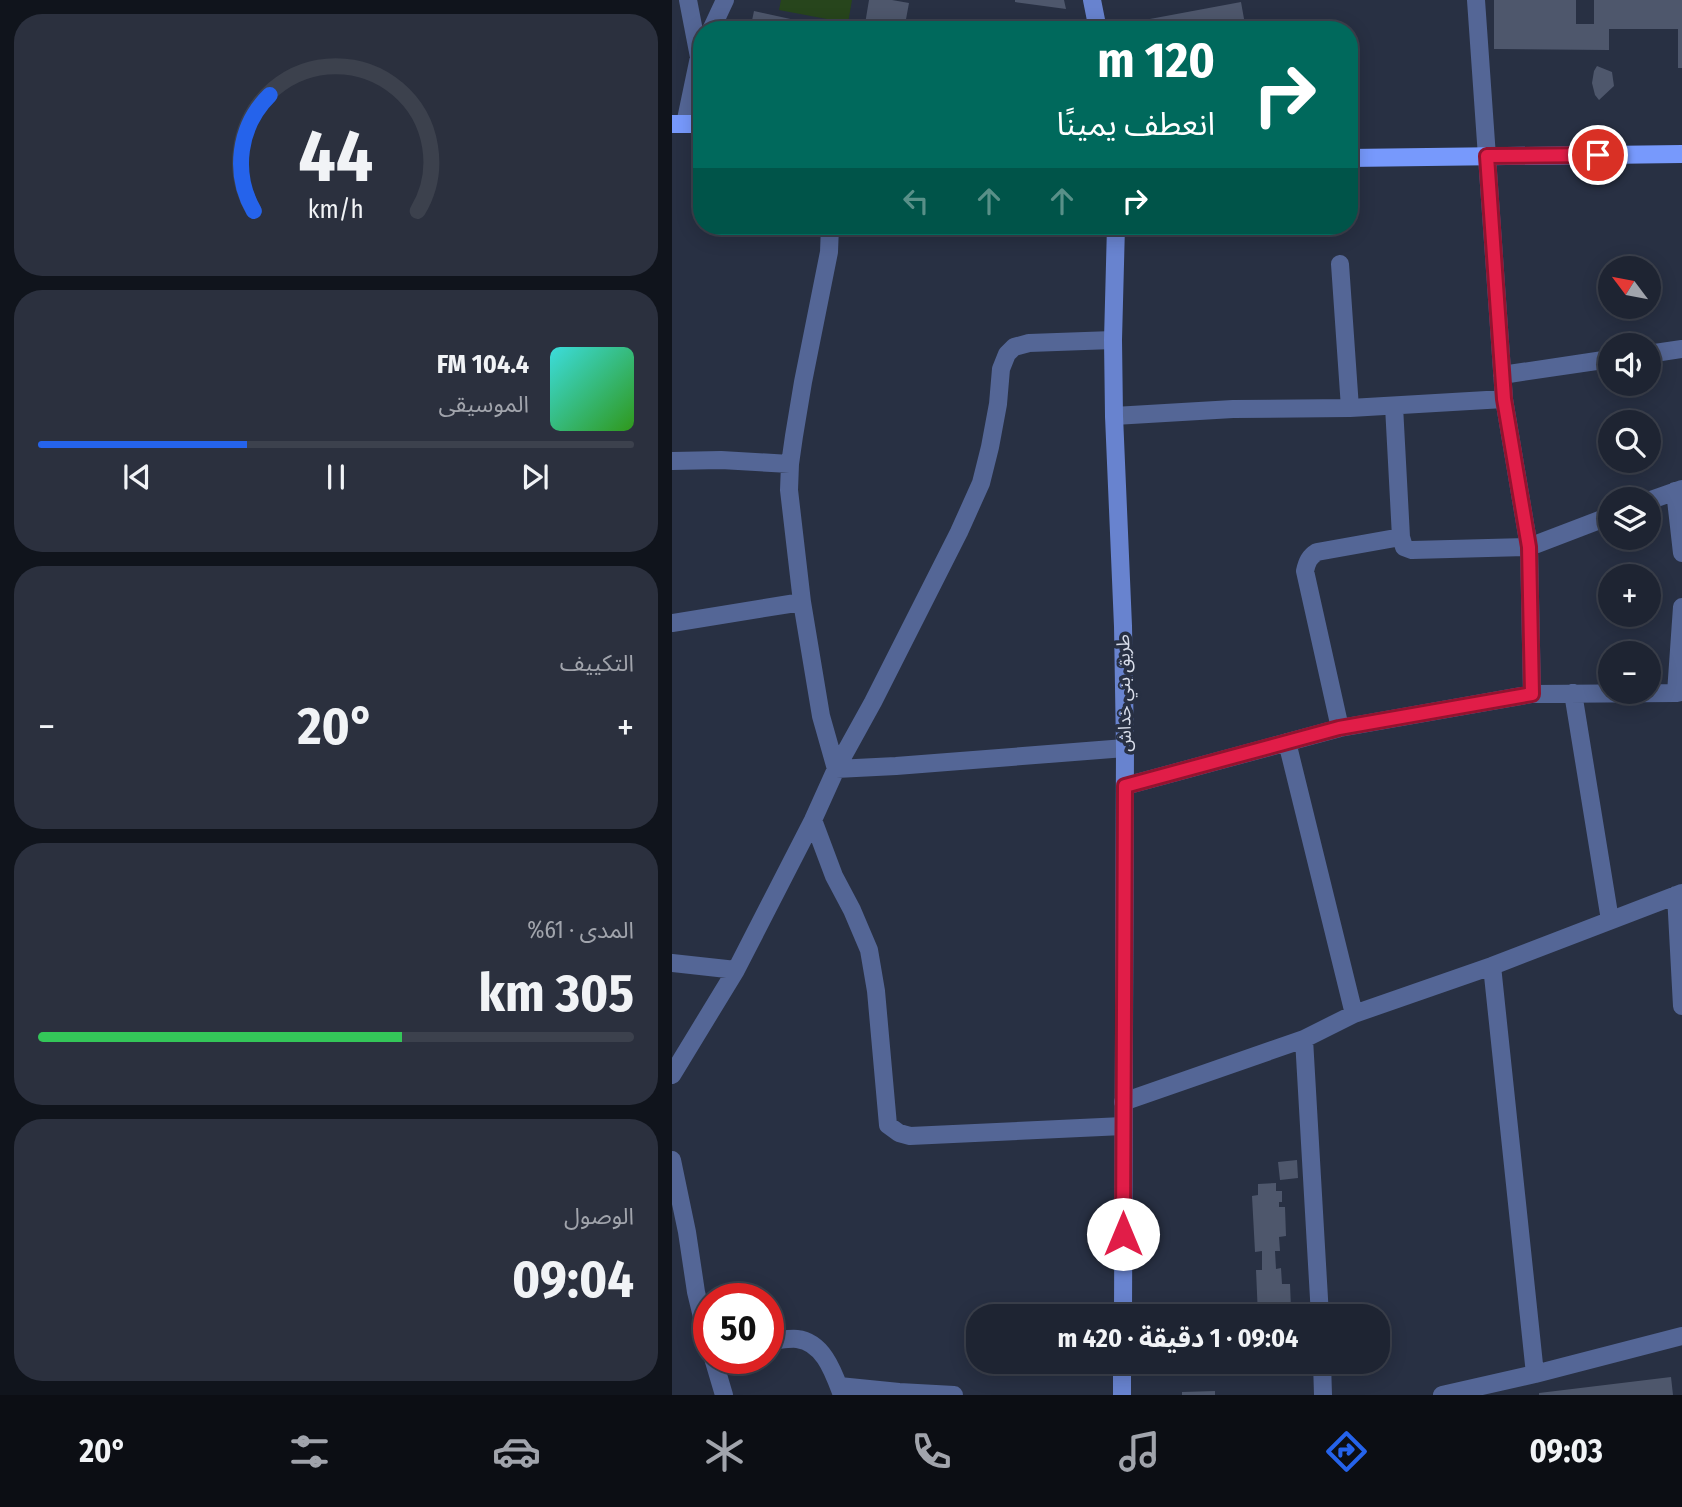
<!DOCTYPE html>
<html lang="ar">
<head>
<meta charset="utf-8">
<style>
  :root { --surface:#1e2432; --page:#2b303e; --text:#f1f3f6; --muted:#a1a4ac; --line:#3c414d; --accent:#2563eb }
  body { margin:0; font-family:"Fira Sans Condensed","Noto Sans Arabic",sans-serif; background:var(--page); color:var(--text); direction:rtl; height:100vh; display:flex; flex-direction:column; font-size:26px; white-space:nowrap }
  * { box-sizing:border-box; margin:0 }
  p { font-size:23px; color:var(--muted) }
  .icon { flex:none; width:38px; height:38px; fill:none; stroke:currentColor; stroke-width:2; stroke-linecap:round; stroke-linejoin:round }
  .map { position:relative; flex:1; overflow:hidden; direction:ltr }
  .details { display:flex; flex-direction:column; gap:14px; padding:14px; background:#10141c; width:672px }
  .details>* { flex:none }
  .guide { position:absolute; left:21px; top:21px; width:665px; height:214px; border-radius:28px; box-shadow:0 4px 18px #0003,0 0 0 2px var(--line); direction:rtl; background:#00695c; color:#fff; overflow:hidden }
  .needle { width:46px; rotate:302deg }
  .tools { position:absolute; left:926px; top:256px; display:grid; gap:14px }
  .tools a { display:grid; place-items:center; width:63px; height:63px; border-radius:50%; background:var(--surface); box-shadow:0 4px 18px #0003,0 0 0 2px var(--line); font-size:35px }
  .speed { position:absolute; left:21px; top:1283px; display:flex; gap:14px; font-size:35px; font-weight:700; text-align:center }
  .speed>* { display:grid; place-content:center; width:91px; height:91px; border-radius:50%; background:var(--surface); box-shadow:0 4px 18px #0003,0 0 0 2px var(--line); line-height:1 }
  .speed .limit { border:10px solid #d22; background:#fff; color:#111 }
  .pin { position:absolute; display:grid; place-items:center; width:60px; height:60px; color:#fff; margin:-30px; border:4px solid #fff; border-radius:50%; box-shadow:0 2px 7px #0007 }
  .me { position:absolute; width:77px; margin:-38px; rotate:0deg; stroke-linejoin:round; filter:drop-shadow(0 0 5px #0008) }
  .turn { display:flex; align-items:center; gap:24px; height:147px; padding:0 28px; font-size:32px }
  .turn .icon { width:91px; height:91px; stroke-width:2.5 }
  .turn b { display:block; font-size:49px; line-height:60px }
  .lanes { display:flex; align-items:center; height:66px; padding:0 28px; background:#0003; justify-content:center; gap:35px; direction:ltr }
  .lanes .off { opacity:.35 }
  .big { font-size:52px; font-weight:700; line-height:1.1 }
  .details .tile { flex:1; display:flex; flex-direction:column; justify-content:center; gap:10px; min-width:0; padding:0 24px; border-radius:28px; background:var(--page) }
  .details .dial { align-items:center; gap:0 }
  .dial svg { height:182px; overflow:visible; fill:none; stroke:var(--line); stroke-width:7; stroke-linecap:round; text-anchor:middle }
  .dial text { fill:var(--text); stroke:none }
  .song { display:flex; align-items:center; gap:21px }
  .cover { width:84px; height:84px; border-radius:10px; background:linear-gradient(135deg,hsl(180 70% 55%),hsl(110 70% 35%)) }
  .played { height:7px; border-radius:4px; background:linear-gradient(90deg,var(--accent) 35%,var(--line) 35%) }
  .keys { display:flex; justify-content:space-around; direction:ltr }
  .heat { display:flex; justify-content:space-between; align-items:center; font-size:38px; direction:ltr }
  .charge { height:10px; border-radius:5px; background:linear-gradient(90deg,#34c759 61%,var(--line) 0) }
  .trip { position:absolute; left:294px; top:1304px; width:424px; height:70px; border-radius:28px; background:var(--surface); box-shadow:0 4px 18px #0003,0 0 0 2px var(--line); font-weight:700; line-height:70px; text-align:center; direction:rtl }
  .tabs { display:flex; height:112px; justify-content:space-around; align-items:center; background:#0c0e14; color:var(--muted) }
  .tabs .icon { width:49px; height:49px }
  .tabs .selected { color:var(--accent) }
  .tabs b { font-size:32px; color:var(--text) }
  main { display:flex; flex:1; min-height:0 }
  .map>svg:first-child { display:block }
  .green { fill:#27451c }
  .building { fill:#4e576c }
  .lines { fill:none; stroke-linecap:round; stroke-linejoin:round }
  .street { stroke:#546696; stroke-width:18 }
  .secondary { stroke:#6883cf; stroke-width:18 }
  .primary { stroke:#7799fc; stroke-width:18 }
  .route-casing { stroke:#92132f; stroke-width:18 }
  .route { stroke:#e11d48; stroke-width:12 }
  .labels { text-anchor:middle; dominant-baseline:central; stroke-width:7; stroke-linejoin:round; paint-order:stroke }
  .street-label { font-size:18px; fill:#d9deeb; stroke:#283043 }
</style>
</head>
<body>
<main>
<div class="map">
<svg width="1010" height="1395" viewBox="0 0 1010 1395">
  <rect width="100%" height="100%" fill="#283043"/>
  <!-- green -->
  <path class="green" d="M 109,0 L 180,0 L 176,23 L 107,10 Z"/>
  <!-- building -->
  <path class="building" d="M 197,0 L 220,0 L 237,3 L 232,30 L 192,30 Z
    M 343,0 L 392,0 L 394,9 L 343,2 Z
    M 822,0 L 904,0 L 904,24 L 922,24 L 922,0 L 1010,0 L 1010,68 L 1006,68 L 1006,29 L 937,29 L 937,50 L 822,49 Z
    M 569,2 L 574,30 L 452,30 L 451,24 Z
    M 82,11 L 123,20 L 121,30 L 78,30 Z
    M 925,66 L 940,72 L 942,86 L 927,100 L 923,95 L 920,83 L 922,71 Z
    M 625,1160 L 626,1178 L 608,1180 L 606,1162 Z
    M 604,1183 L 604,1191 L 610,1191 L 610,1202 L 607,1202 L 607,1207 L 613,1207 L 614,1236 L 607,1237 L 608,1251 L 603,1251 L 604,1269 L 609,1268 L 610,1284 L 618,1284 L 619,1308 L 611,1309 L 611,1316 L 586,1316 L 584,1270 L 590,1270 L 590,1251 L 583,1252 L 580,1196 L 586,1195 L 586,1184 Z
    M 999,1377 L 1001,1395 L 867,1395 L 867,1393 Z
    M 543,1391 L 543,1395 L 510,1395 L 510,1392 Z"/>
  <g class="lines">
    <!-- street -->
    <path class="street" d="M 16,0 L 27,57
      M 804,0 L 832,399 L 857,547 L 860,694
      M 39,30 L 53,0
      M 13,124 L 27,57 L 30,50
      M 158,226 L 157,252 L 131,382 L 122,436 L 118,464 L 117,490 L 130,602 L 149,716 L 164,769 L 224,766 L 453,748
      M 668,264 L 678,408
      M 976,354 L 1010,349
      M 830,375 L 938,359
      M 722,406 L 729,537 L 732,547 L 740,550 L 857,547 L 938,516
      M 442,416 L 561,409 L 678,408 L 832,399
      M 0,461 L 49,460 L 118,464
      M 1003,491 L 1010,553
      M 976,501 L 1010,489
      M 0,623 L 130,602
      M 901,693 L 938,920
      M 1004,693 L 1010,607
      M 668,728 L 633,571 C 635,562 637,557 645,552 L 729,537
      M 615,742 L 682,1014
      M 453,786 L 668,728 L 860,694 L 1004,693 L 1010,692
      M 141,820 L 162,876 L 180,910 L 197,950 L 204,991 L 216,1125 L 227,1133 L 238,1136 L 451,1126
      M 1004,895 L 1010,1006
      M 0,963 L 64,970
      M 820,966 L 863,1374
      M 632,1039 L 648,1316
      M 0,1075 L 64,970 L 141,820 L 164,769 L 201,702 L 287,532 L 309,483 L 318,447 L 326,404 L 329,369 L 335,354 L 342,347 L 357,343 L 441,340
      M 451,1102 L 632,1039 L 682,1014 L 820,966 L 1010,893
      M 0,1160 L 15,1232 L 24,1292 L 37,1346
      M 96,1341 C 105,1341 116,1338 125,1339 C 152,1342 162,1374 170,1395
      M 41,1358 L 52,1395
      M 650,1362 L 651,1395
      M 167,1386 L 227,1392 L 282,1395
      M 770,1395 L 863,1374 L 1010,1336"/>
    <!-- secondary -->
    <path class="secondary" d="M 420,0 L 426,30
      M 444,226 L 441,340 L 442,416 L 451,626 L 453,748 L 451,1316
      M 450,1395 L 450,1362"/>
    <!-- primary -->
    <path class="primary" d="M 0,124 L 30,124
      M 677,158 L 1010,154"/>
  </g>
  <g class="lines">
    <!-- route casing -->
    <g class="route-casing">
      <path id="route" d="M 451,1234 L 453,786 L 667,728 L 860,694 L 857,547 L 832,399 L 815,156 L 926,155"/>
    </g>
    <!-- route -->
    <use href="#route" class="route"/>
  </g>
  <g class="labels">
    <!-- street labels -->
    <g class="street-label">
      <text transform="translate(452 693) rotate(-91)">طريق بني خداش</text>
    </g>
  </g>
</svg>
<div class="tools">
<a><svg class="needle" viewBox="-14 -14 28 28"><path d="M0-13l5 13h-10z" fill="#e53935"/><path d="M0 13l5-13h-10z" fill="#a1a4ac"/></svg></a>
<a><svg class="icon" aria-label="sound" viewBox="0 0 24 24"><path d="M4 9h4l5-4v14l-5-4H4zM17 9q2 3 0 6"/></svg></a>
<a><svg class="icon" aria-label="search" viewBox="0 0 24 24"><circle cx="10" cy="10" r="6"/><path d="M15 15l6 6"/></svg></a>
<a><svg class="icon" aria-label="layers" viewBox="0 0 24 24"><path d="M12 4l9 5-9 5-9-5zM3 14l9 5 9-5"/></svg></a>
<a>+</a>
<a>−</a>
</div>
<div class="speed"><div class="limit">50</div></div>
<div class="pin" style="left:926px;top:155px;background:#d93025"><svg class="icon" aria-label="arrive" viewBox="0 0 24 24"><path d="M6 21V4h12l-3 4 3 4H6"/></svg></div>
<svg class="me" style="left:451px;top:1234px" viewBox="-20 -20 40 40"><circle r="19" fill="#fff"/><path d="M0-13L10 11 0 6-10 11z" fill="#e11d48"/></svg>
<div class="trip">09:04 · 1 دقيقة · 420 m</div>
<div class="guide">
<div class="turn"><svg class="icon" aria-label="right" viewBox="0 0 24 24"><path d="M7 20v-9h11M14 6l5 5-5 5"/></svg><div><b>120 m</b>انعطف يمينًا</div></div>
<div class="lanes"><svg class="icon off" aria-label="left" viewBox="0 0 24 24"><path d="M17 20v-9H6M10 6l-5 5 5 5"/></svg><svg class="icon off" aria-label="ahead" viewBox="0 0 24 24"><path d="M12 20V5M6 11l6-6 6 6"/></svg><svg class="icon off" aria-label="ahead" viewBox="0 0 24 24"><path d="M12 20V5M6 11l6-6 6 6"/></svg><svg class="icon" aria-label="right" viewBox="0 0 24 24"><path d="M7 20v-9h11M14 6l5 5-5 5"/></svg></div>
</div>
</div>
<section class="details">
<div class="tile dial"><svg viewBox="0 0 100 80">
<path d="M14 69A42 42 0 1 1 86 69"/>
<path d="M14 69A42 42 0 0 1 21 18" stroke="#2563eb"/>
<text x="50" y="56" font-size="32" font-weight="700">44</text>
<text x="50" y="72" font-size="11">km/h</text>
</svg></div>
<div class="tile">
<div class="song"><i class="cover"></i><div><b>104.4 FM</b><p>الموسيقى</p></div></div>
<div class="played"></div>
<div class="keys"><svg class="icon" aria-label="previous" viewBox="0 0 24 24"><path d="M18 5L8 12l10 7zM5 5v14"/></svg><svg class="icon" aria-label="pause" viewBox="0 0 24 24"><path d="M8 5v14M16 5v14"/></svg><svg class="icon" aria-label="next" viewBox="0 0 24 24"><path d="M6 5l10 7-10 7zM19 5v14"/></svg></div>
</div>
<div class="tile"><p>التكييف</p>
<div class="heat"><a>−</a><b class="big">20°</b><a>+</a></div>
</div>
<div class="tile"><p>المدى · 61%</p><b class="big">305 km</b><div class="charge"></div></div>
<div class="tile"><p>الوصول</p><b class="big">09:04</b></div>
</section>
</main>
<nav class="tabs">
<b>09:03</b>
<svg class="icon selected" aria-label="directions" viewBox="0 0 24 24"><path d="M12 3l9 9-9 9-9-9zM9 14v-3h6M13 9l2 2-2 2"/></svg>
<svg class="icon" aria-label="music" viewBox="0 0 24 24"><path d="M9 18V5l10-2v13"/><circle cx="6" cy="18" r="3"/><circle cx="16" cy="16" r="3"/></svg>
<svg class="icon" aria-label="phone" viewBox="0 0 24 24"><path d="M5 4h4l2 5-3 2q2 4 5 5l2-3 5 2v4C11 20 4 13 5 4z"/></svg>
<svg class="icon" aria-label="climate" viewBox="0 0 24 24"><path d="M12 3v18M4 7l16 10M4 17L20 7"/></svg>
<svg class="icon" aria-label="car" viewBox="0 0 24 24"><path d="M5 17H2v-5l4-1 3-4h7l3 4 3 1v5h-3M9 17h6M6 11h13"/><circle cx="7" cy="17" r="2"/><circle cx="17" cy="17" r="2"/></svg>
<svg class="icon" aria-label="filters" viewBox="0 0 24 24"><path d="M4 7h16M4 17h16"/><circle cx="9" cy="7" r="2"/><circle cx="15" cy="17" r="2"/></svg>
<b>20°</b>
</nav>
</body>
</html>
